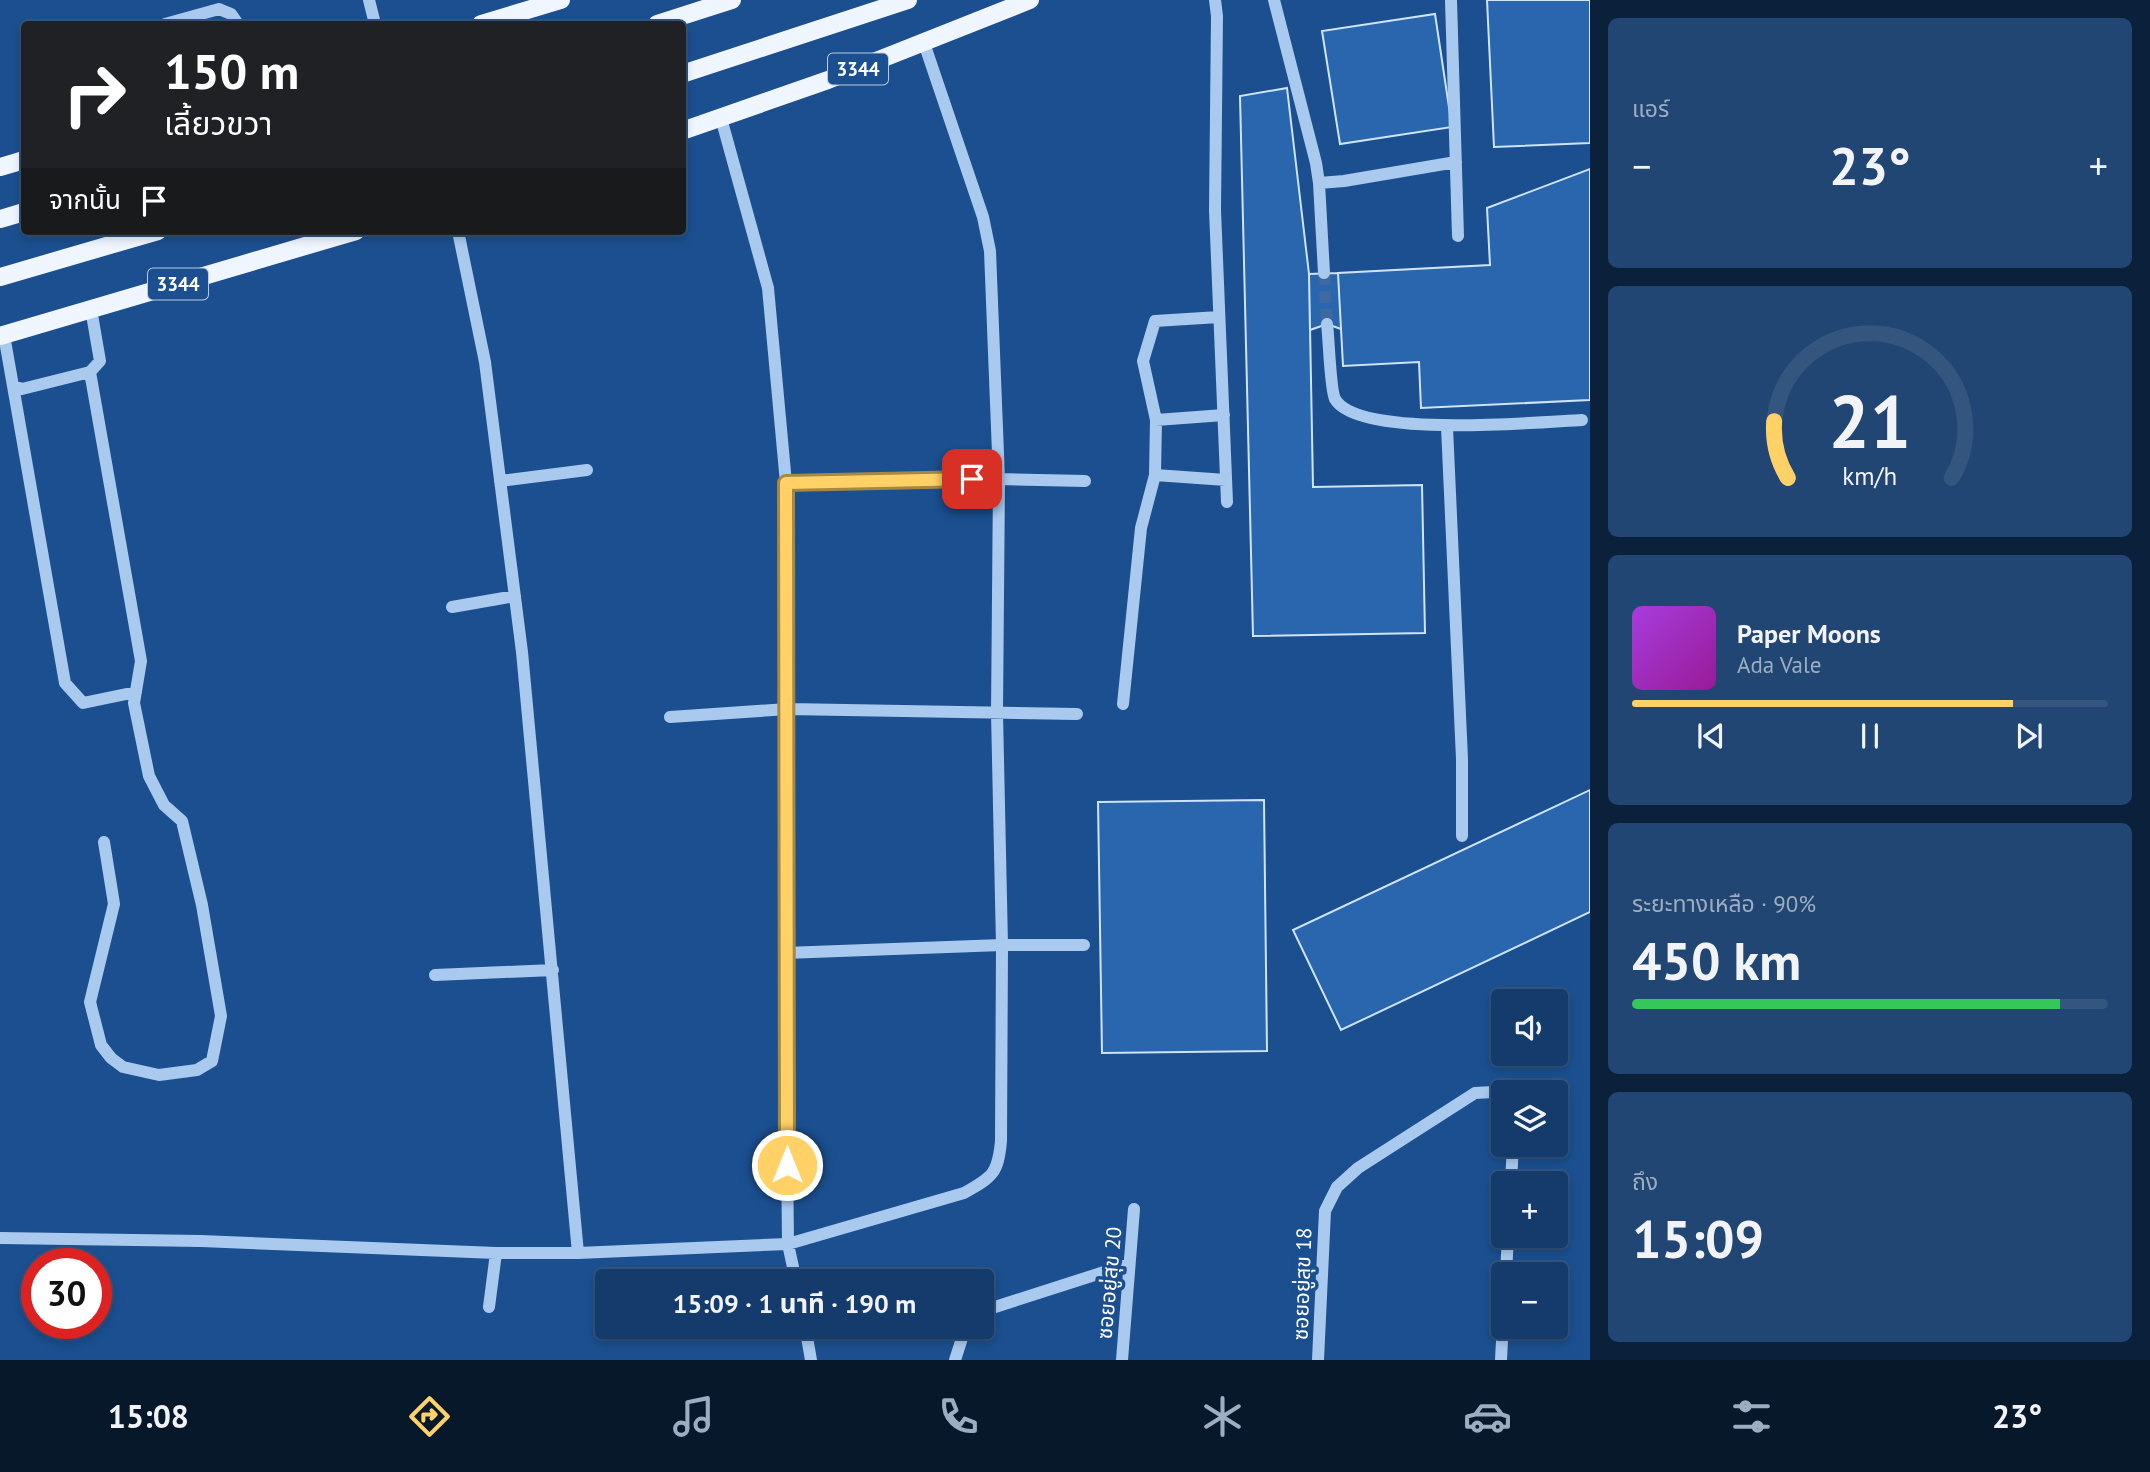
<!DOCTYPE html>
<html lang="th">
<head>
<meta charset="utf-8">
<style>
  :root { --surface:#143b6b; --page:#214673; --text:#f1f3f6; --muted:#9dadc1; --line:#33557e; --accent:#ffd166 }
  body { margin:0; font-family:"PT Sans","Noto Sans Thai",sans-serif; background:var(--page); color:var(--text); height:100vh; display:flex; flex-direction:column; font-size:26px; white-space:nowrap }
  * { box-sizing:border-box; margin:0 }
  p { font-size:23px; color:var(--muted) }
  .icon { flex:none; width:38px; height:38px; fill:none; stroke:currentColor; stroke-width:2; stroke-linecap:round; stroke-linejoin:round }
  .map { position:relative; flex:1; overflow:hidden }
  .details { display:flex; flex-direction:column; gap:18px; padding:18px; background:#0b203b; width:560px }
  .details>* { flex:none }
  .top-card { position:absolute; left:21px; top:21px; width:665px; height:214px; border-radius:7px; box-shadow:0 4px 10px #0003,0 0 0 2px var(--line); background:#202124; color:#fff; overflow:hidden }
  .fabs { position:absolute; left:1491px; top:989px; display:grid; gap:14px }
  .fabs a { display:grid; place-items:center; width:77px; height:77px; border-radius:7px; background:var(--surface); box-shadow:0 4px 10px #0003,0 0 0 2px var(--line); font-size:35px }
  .speed { position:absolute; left:21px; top:1248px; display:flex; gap:14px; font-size:35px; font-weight:700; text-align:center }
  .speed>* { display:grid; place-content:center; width:91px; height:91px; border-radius:50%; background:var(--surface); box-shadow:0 4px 10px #0003,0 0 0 2px var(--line); line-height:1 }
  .speed .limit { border:10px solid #d22; background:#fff; color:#111 }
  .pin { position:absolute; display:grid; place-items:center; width:60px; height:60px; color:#fff; margin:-30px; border-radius:14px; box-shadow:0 4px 10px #0006 }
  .me { position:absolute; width:77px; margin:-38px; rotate:0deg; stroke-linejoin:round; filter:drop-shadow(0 0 5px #0008) }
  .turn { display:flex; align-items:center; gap:24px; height:147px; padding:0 28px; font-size:32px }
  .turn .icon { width:91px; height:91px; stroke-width:2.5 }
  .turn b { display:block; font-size:49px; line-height:60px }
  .then { display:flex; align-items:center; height:66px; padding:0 28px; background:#0003; gap:14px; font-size:26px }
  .big { font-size:52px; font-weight:700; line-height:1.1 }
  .details .tile { flex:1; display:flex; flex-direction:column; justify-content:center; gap:10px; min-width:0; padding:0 24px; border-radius:10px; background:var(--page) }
  .details .dial { align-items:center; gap:0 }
  .dial svg { height:182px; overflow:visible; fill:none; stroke:var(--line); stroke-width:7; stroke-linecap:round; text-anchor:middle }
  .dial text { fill:var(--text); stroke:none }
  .song { display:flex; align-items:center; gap:21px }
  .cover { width:84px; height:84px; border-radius:10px; background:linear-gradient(135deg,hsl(280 70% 55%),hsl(300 70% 35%)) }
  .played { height:7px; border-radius:4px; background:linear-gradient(90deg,var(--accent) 80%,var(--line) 80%) }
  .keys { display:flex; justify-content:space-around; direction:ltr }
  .heat { display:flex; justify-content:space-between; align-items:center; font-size:38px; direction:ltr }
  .charge { height:10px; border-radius:5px; background:linear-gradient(90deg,#34c759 90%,var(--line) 0) }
  .trip { position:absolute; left:595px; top:1269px; width:399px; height:70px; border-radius:7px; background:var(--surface); box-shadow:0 4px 10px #0003,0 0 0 2px var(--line); font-weight:700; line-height:70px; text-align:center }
  .menu { display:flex; height:112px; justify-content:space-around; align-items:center; background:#08182b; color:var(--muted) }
  .menu .icon { width:49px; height:49px }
  .menu .on { color:var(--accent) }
  .menu b { font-size:32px; color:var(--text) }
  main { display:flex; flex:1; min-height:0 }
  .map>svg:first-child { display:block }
  .building { fill:#2a66ad; stroke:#cfe3fa; stroke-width:2 }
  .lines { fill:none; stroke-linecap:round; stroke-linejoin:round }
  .minor-tunnel { stroke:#3d69a0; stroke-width:12; stroke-dasharray:12 6; stroke-linecap:butt }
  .minor { stroke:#a9c9ee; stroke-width:12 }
  .major { stroke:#f0f6ff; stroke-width:18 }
  .route-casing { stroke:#a68842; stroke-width:18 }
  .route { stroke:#ffd166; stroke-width:12 }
  .labels { text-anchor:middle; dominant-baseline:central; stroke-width:7; stroke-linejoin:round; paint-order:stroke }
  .shield { fill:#1b4f8f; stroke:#bbcadd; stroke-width:2 }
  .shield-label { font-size:19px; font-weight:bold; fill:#fff }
  .street-label { font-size:21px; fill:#fff; stroke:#1b4f8f }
</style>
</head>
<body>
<main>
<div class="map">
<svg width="1590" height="1360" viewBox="0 0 1590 1360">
  <rect width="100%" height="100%" fill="#1b4f8f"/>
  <!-- building -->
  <path class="building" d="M 1487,0 L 1590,0 L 1590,143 L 1494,147 Z
    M 1435,14 L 1452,127 L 1340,144 L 1322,31 Z
    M 1287,88 L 1309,274 L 1313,487 L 1422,485 L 1425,633 L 1253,636 L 1240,96 Z
    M 1590,169 L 1590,400 L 1421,408 L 1419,362 L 1343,366 L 1338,273 L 1490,265 L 1487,208 Z
    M 1338,273 L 1341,329 L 1327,324 L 1310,330 L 1309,274 Z
    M 1590,790 L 1590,912 L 1341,1030 L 1293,930 Z
    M 1264,800 L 1267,1051 L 1102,1053 L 1098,802 Z"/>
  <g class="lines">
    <!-- minor-tunnel -->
    <path class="minor-tunnel" d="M 1324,273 L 1327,324"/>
    <!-- minor -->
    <path class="minor" d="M 369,0 L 375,24
      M 1215,0 L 1217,16 L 1215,210 L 1227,502
      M 1274,0 L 1316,163 L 1319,183 L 1344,181 L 1456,162
      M 1451,0 L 1458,236
      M 165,24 L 219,9 L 231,14 L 238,24
      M 721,118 L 768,288 L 786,483 L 788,709 L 785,953 L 788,1244 L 796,1281
      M 1319,183 L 1324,273
      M 458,231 L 485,362 L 522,652 L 578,1253
      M 1327,324 C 1329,338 1330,389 1335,399 C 1358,439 1538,422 1582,420
      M 4,335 L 13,386 L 22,389 L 90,372 L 100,361 L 91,309
      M 90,372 L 141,661 L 134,703 L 149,776 L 164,805 L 182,821 L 202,905 L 221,1016 L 212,1061 L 197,1070 L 159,1075 L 123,1067 L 111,1058 L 101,1045 L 90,1002 L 114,904 L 104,842
      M 13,386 L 65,683 L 83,703 L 136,692
      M 1156,420 L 1224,415
      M 1447,427 L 1462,759 L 1462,836
      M 1155,475 L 1226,480
      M 500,481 L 587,470
      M 786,483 L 999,479 L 1085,481
      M 452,607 L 515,596
      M 1123,704 L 1141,528 L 1155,475 L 1156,420 L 1143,361 L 1155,321 L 1219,317
      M 670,717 L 788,709 L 1077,714
      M 785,953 L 1002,945 L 1084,945
      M 435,975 L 553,970
      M 1511,1183 L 1513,1144
      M 0,1238 L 201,1241 L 496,1253 L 578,1253 L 788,1244 L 964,1193 C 993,1177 998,1173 1001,1141 L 1002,945 L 997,713 L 999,479 L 990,251 L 983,217 L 924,43
      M 1506,1274 L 1508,1236
      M 489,1307 L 496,1253
      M 982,1317 L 992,1308 L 1129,1264
      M 805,1326 L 811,1360
      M 955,1360 L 964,1332 L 970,1326
      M 1122,1360 L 1134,1209
      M 1318,1360 L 1325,1211 L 1337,1187 L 1358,1168 L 1475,1093 L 1493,1092 L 1503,1104
      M 1501,1360 L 1503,1321"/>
    <!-- major -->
    <path class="major" d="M 481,24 L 561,0
      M 657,24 L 732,0
      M 682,74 L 908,0
      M 682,131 L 828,80 L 1030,0
      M 0,167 L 24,160
      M 0,219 L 24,212
      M 0,277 L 158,231
      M 0,336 L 356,231"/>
  </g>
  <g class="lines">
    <!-- route casing -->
    <g class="route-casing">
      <path id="route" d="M 787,1165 L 786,483 L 972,479"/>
    </g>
    <!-- route -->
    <use href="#route" class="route"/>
  </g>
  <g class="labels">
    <!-- shield labels -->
    <g class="shield">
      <rect x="828" y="53.5" width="60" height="31" rx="5"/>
      <rect x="148" y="268.5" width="60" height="31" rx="5"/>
    </g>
    <g class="shield-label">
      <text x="858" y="69">3344</text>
      <text x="178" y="284">3344</text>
    </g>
    <!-- street labels -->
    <g class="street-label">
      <text transform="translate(1109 1283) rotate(-85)">ซอยอยู่สุข 20</text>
      <text transform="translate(1302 1284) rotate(-88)">ซอยอยู่สุข 18</text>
    </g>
  </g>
</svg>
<div class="fabs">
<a><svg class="icon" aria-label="sound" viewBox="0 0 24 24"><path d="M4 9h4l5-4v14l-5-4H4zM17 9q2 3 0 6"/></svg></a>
<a><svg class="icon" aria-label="layers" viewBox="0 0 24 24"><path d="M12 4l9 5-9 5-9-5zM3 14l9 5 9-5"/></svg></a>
<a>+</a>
<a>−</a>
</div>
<div class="speed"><div class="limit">30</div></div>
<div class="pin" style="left:972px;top:479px;background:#d93025"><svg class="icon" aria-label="arrive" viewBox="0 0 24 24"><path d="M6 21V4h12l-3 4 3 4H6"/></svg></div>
<svg class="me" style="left:787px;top:1165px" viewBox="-20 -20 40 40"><circle r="17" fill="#ffd166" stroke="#fff" stroke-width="3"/><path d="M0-11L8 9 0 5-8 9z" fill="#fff"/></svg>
<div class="trip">15:09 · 1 นาที · 190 m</div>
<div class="top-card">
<div class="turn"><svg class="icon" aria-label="right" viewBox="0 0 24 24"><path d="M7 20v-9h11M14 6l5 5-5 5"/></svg><div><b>150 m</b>เลี้ยวขวา</div></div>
<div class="then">จากนั้น<svg class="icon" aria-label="arrive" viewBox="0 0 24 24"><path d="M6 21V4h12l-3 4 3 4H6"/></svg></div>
</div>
</div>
<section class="details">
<div class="tile"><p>แอร์</p>
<div class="heat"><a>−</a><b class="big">23°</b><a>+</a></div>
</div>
<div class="tile dial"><svg viewBox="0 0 100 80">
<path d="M14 69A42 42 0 1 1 86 69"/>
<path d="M14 69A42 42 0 0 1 8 44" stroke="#ffd166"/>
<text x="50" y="56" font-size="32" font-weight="700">21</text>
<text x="50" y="72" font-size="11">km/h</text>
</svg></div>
<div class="tile">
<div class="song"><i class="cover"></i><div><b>Paper Moons</b><p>Ada Vale</p></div></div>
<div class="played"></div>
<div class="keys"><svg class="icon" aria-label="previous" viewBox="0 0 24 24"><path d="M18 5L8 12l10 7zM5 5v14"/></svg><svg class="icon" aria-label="pause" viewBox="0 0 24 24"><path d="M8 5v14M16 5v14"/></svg><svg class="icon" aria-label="next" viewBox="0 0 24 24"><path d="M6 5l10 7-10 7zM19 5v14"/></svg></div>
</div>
<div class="tile"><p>ระยะทางเหลือ · 90%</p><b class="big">450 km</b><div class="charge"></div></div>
<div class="tile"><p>ถึง</p><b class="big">15:09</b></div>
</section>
</main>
<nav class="menu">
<b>15:08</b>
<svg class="icon on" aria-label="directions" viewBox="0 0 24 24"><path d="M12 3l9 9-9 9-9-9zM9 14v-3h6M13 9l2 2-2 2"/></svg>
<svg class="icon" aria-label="music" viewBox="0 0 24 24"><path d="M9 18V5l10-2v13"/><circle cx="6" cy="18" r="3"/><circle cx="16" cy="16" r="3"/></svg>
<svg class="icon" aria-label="phone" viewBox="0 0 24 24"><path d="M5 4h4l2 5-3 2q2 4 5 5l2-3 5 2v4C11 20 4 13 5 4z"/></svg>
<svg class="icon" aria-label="climate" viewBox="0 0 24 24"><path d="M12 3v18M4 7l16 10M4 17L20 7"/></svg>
<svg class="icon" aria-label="car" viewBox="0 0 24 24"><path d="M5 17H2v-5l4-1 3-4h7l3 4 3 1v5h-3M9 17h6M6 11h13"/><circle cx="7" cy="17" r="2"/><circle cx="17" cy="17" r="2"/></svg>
<svg class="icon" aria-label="filters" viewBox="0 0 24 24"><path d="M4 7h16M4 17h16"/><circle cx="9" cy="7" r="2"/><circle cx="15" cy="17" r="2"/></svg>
<b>23°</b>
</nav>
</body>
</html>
